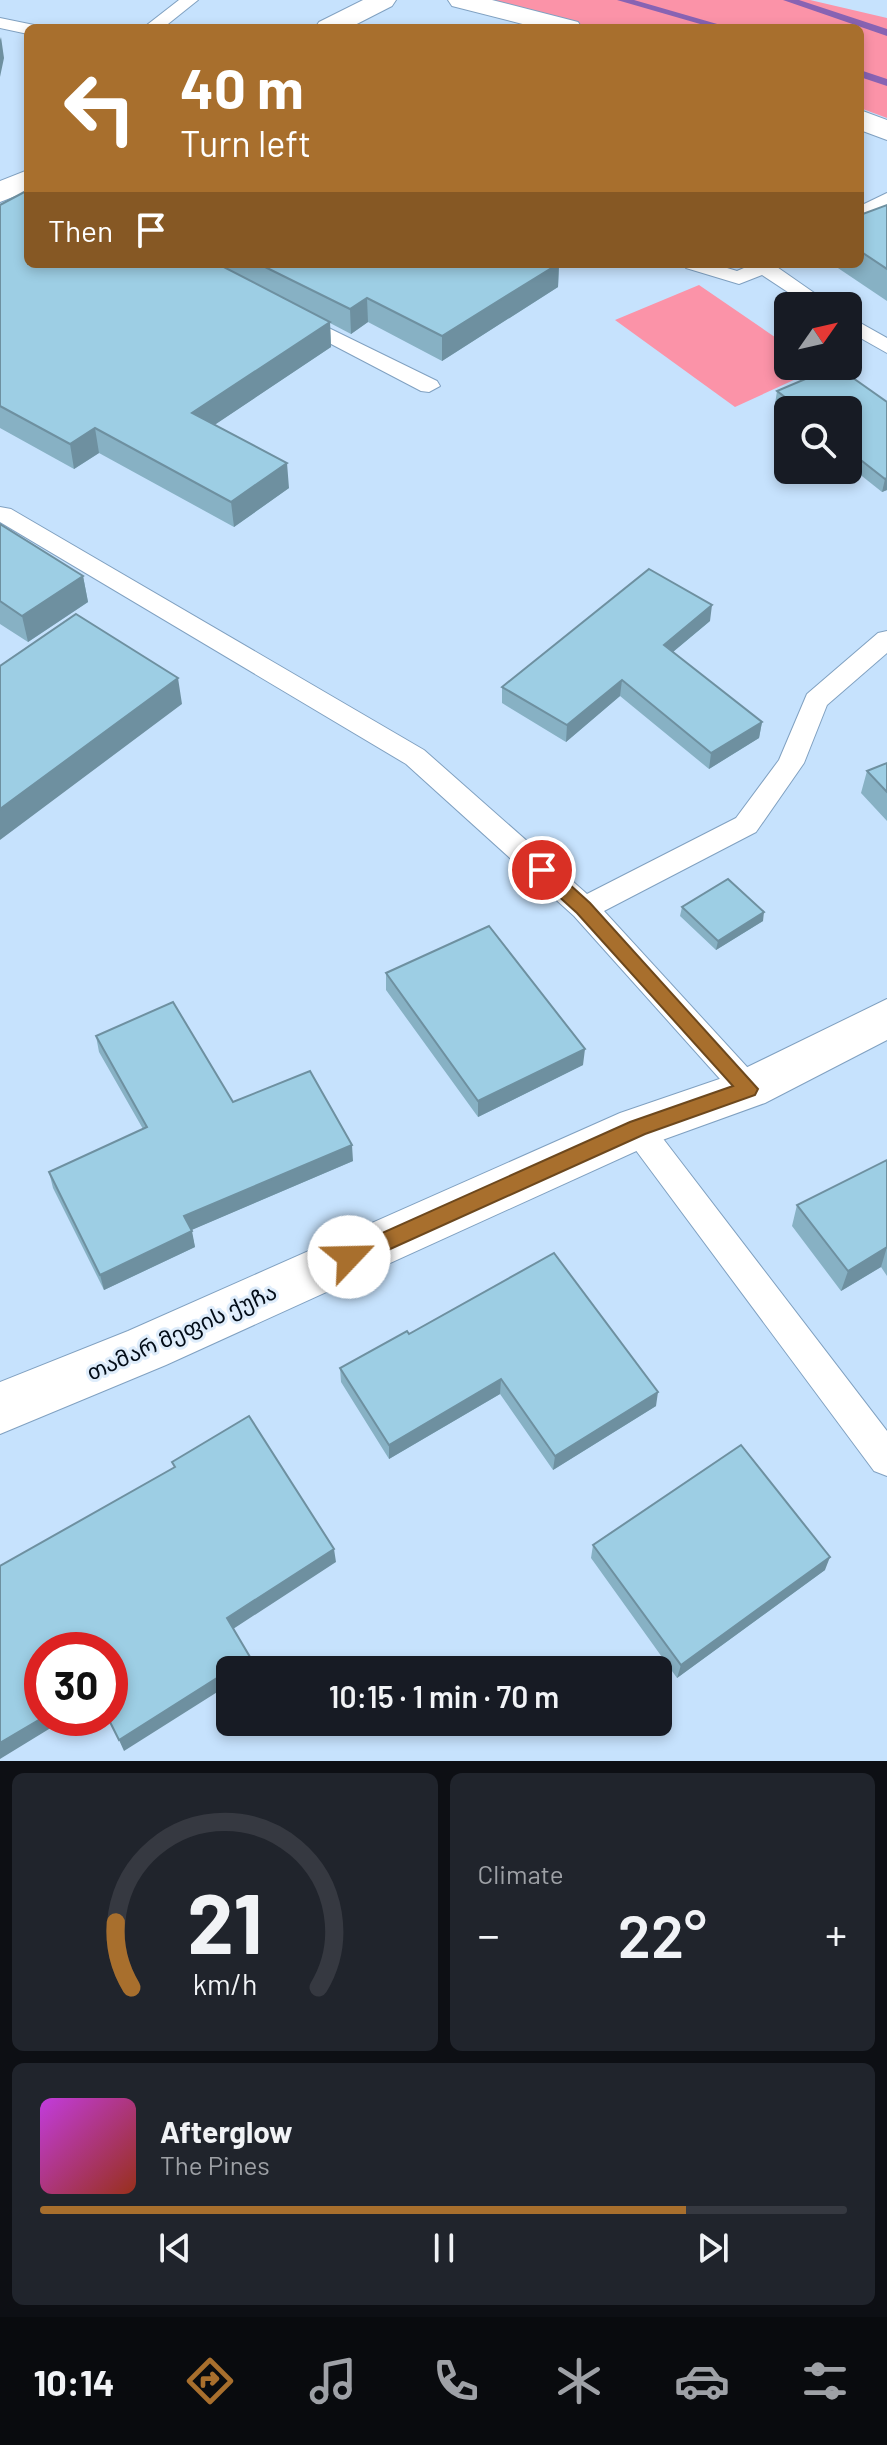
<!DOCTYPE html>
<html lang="en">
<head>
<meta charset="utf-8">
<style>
  :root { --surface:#171b24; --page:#20242c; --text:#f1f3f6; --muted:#9ea1a6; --line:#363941; --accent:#a86f2d }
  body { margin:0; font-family:Barlow,"Noto Sans Georgian",sans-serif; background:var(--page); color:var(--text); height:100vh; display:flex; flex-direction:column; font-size:30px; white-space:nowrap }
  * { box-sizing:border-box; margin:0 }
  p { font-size:26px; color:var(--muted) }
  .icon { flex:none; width:44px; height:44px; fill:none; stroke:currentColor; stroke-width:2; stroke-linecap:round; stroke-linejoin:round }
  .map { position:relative; height:1761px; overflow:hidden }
  .panel { display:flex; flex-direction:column; gap:12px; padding:12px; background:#0d0f14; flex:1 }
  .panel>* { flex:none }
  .hud { position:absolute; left:24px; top:24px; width:840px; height:244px; border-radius:12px; box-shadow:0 4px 12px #0003; background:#a86f2d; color:#fff; overflow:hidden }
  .needle { width:52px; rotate:56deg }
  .fabs { position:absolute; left:774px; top:292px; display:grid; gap:16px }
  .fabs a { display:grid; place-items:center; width:88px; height:88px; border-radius:12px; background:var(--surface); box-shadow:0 4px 12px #0003; font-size:40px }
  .speed { position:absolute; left:24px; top:1632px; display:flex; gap:16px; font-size:40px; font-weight:700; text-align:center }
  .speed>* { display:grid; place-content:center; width:104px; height:104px; border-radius:50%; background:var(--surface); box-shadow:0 4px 12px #0003; line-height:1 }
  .speed .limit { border:12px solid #d22; background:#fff; color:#111 }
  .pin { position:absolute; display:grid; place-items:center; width:68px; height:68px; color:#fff; margin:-34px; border:4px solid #fff; border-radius:50%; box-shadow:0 2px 8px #0007 }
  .me { position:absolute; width:88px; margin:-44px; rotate:66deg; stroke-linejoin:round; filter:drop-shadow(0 0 6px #0008) }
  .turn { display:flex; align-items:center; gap:28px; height:168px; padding:0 24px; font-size:36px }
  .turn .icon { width:104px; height:104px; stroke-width:2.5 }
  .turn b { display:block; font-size:56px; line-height:68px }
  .then { display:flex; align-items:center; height:76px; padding:0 24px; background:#0003; gap:16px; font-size:30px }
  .big { font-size:60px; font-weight:600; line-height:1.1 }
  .panel .tile { flex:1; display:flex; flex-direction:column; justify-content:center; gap:12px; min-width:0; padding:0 28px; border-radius:12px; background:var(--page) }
  .panel .dial { align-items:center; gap:0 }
  .dial svg { height:208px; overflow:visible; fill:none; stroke:var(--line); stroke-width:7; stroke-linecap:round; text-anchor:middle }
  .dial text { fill:var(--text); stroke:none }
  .song { display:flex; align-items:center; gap:24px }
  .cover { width:96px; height:96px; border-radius:12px; background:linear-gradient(135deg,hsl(290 70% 55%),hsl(10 70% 35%)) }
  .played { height:8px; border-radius:4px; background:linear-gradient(90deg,var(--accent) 80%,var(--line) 80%) }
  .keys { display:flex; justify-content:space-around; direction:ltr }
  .heat { display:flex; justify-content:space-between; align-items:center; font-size:44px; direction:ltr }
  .panel .tiles { flex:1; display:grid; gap:12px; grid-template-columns:1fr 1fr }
  .tile:last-child { grid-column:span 2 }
  .trip { position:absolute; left:216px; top:1656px; width:456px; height:80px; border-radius:12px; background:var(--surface); box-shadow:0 4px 12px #0003; font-weight:600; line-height:80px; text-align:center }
  .dock { display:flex; height:128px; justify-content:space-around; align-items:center; background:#090b0e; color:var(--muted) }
  .dock .icon { width:56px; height:56px }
  .dock .current { color:var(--accent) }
  .dock b { font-size:36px; color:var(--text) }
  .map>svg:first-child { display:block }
  .green { fill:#fb93a8 }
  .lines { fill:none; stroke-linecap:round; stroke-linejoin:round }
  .stream { fill:#8863b3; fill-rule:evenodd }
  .lane-casing { stroke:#80a1c1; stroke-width:2 }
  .street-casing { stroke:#80a1c1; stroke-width:2 }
  .lane { fill:#fff; fill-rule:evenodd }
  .street { fill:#fff; fill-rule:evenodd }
  .wall { fill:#87b1c4 }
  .shaded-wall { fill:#6e90a0 }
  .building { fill:#9dcee4; stroke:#6e90a0; stroke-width:2 }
  .route { fill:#a86f2d; stroke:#6d481d; stroke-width:2 }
  .labels { text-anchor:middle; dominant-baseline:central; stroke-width:6; stroke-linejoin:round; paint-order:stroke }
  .street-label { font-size:22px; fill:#020c17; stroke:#dfedfb }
</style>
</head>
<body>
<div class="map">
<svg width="887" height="1761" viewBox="0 0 887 1761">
  <rect width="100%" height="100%" fill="#c6e2fd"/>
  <!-- green -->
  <path class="green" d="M 493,0 L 810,0 L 887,18 L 887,118 L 860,108 L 860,28 L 595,28 Z
    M 699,285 L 788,346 L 788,366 L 820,368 L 735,407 L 615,320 Z"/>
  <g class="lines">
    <!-- stream -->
    <path class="stream" d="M 617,0 L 634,0 L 731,28 L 714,28 Z
      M 783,0 L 799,0 L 887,29 L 887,36 Z
      M 860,70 L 887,79 L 887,86 L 860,77 Z"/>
    <!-- lane casing -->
    <g class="lane-casing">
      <path id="lane" d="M 179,0 L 198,0 L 163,28 L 143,28 Z
        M 0,18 L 34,25 L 36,28 L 28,28 L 28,34 L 0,28 Z
        M 887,193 L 887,207 L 860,220 L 860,206 Z
        M 683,264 L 714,264 L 737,271 L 753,264 L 779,264 L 777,267 L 833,306 L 809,306 L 762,275 L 739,284 L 686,268 Z
        M 298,313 L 437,381 L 440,386 L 429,392 L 421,391 L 291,323 L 288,319 L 291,315 Z
        M 848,316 L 887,338 L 887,353 L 848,331 Z
        M 0,507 L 11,509 L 424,750 L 587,894 L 736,818 L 779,760 L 807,694 L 878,633 L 887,631 L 887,653 L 827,705 L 804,763 L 756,832 L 604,911 L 759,1080 L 763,1089 L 759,1098 L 748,1102 L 737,1098 L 574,916 L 406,764 L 0,522 Z
        M 637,1115 L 648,1119 L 887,1431 L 887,1476 L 874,1471 L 626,1137 L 621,1128 L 626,1119 Z"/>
    </g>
    <!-- street casing -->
    <g class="street-casing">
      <path id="street" d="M 363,0 L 396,0 L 392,6 L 349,28 L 315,28 L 319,22 Z
        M 448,0 L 492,0 L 578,22 L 582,28 L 538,28 L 452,6 Z
        M 860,110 L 887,120 L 887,140 L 860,130 Z
        M 28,170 L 28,191 L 0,202 L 0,181 Z
        M 887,999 L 887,1040 L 765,1103 L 654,1143 L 166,1365 L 0,1434 L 0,1382 L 128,1331 L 620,1113 L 731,1075 Z"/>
    </g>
    <!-- lane -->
    <use href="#lane" class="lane"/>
    <!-- street -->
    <use href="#street" class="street"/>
  </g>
  <!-- wall -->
  <path class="wall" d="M 0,205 L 28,264 L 559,264 L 558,287 L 442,361 L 368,322 L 351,334 L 330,323 L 331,347 L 214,425 L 289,488 L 234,527 L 99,453 L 74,469 L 0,428 Z
    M 887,205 L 887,301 L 832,264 L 860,264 L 860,215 Z
    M 777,391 L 887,402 L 887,490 L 882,492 L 848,465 L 848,410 L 788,410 L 788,414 L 775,404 Z
    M 0,524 L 83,576 L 88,602 L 28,642 L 0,624 Z
    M 710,621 L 673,652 L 762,722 L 759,738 L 709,769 L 620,696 L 566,742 L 502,703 L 502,687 Z
    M 887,763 L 887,821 L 861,793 L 867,771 Z
    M 682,907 L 763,921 L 716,950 L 680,916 Z
    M 386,973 L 583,1065 L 478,1117 L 386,990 Z
    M 96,1036 L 233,1102 L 353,1161 L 191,1230 L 195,1247 L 104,1290 L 53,1188 L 49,1172 L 143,1129 L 99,1052 Z
    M 887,1160 L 887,1276 L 881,1267 L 841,1291 L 792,1226 L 797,1205 Z
    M 409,1334 L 656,1406 L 553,1470 L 500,1394 L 389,1459 L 341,1382 L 340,1368 Z
    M 593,1545 L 825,1570 L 677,1678 L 591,1558 Z"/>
  <!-- shaded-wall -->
  <path class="shaded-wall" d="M 1,37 L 4,58 L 0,77 L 0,40 Z
    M 558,264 L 559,264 L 558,287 L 442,361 L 442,336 Z
    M 367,298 L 368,322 L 351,334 L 350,309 Z
    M 330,322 L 331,347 L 195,438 L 192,413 Z
    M 95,428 L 99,453 L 74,469 L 70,444 Z
    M 287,463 L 289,488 L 234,527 L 231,502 Z
    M 887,478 L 887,490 L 882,492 L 885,479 Z
    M 83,576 L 88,602 L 28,642 L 22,616 Z
    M 712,605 L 710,621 L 662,661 L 664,645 Z
    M 178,678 L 182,704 L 0,840 L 0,809 Z
    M 622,680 L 620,696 L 566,742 L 567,725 Z
    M 762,722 L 759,738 L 709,769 L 711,753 Z
    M 764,912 L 763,921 L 716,950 L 718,941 Z
    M 585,1049 L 583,1065 L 478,1117 L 478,1101 Z
    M 352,1145 L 353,1161 L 187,1232 L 184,1216 Z
    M 192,1231 L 195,1247 L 104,1290 L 100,1275 Z
    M 887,1247 L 881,1267 L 841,1291 L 848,1271 Z
    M 501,1379 L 500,1394 L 389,1459 L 389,1445 Z
    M 658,1392 L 656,1406 L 553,1470 L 555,1456 Z
    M 334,1549 L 336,1562 L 230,1631 L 227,1618 Z
    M 830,1557 L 825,1570 L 677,1678 L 681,1665 Z
    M 250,1657 L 253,1669 L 230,1670 L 230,1684 L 124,1751 L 119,1740 Z
    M 42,1718 L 67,1718 L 0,1759 L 0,1743 Z"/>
  <!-- building -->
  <path class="building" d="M 28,190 L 28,264 L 218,264 L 330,322 L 192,413 L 287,463 L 231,502 L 95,428 L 70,444 L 0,406 L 0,205 Z
    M 887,205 L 887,269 L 860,251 L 860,215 Z
    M 259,264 L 558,264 L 442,336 L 367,298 L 350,309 Z
    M 836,366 L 887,402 L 887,478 L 885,479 L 848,450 L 848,410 L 802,410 L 777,391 Z
    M 0,524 L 83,576 L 22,616 L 0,601 Z
    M 649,569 L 712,605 L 664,645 L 762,722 L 711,753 L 622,680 L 567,725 L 502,687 Z
    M 76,614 L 178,678 L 0,809 L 0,666 Z
    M 887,763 L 887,792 L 867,771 Z
    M 728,879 L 764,912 L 718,941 L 682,907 Z
    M 489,926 L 585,1049 L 478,1101 L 386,973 Z
    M 173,1002 L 233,1102 L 310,1071 L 352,1145 L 184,1216 L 192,1231 L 100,1275 L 49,1172 L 147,1127 L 96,1036 Z
    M 887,1160 L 887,1247 L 848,1271 L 797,1205 Z
    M 554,1253 L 658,1392 L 555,1456 L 501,1379 L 389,1445 L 340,1368 L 407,1331 L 409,1334 Z
    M 249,1416 L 334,1549 L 227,1618 L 250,1657 L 119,1740 L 108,1718 L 110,1718 L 110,1650 L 42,1650 L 42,1718 L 0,1743 L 0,1566 L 175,1467 L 172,1462 Z
    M 741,1445 L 830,1557 L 681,1665 L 593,1545 Z"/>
  <!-- route -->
  <path class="route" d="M 542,863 L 548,865 L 590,903 L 758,1089 L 755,1095 L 645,1134 L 357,1264 L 349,1267 L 342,1264 L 339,1257 L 342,1251 L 630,1122 L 733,1086 L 577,913 L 535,875 L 533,870 Z"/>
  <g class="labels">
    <!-- street labels -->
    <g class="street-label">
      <text transform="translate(181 1331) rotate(-24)">თამარ მეფის ქუჩა</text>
    </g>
  </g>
</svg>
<div class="fabs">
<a><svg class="needle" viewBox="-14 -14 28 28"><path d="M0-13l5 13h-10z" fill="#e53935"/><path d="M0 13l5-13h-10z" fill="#9ea1a6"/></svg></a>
<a><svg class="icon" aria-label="search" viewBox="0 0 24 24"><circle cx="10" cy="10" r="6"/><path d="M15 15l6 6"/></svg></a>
</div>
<div class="speed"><div class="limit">30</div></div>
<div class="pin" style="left:542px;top:870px;background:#d93025"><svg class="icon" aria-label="arrive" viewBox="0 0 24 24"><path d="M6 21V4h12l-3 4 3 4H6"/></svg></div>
<svg class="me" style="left:349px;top:1257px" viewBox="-20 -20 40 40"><circle r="19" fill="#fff"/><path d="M0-13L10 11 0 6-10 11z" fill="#a86f2d"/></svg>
<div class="trip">10:15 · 1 min · 70 m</div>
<div class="hud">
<div class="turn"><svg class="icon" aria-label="left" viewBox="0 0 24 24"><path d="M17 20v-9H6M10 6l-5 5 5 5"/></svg><div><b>40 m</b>Turn left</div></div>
<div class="then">Then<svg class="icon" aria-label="arrive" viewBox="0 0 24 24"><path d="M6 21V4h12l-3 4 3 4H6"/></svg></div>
</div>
</div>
<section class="panel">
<div class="tiles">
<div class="tile dial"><svg viewBox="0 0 100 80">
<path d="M14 69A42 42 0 1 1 86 69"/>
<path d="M14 69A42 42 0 0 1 8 44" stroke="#a86f2d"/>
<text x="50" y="56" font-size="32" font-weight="700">21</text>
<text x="50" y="72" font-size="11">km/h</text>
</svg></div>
<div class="tile"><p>Climate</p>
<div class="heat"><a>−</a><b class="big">22°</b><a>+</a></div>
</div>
<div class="tile">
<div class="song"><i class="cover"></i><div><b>Afterglow</b><p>The Pines</p></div></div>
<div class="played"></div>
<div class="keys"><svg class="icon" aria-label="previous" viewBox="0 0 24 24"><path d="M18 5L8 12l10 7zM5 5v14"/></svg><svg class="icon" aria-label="pause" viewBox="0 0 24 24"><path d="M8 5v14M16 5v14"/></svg><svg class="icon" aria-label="next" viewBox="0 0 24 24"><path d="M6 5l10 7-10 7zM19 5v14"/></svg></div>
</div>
</div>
</section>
<nav class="dock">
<b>10:14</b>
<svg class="icon current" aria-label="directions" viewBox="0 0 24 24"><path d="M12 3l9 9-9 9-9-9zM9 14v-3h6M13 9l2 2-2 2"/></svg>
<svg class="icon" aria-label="music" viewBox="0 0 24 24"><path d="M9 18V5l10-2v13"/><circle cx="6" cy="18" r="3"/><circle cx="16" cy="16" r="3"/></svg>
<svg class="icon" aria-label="phone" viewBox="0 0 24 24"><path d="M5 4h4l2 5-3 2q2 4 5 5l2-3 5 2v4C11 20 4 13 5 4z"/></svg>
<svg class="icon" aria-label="climate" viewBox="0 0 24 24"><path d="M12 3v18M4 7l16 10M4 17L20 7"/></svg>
<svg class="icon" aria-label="car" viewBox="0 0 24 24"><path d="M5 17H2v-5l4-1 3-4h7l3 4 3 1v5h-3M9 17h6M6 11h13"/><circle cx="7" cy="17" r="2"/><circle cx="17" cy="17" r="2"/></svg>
<svg class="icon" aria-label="filters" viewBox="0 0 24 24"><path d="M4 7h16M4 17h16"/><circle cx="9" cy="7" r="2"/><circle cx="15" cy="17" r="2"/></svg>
</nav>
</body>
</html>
